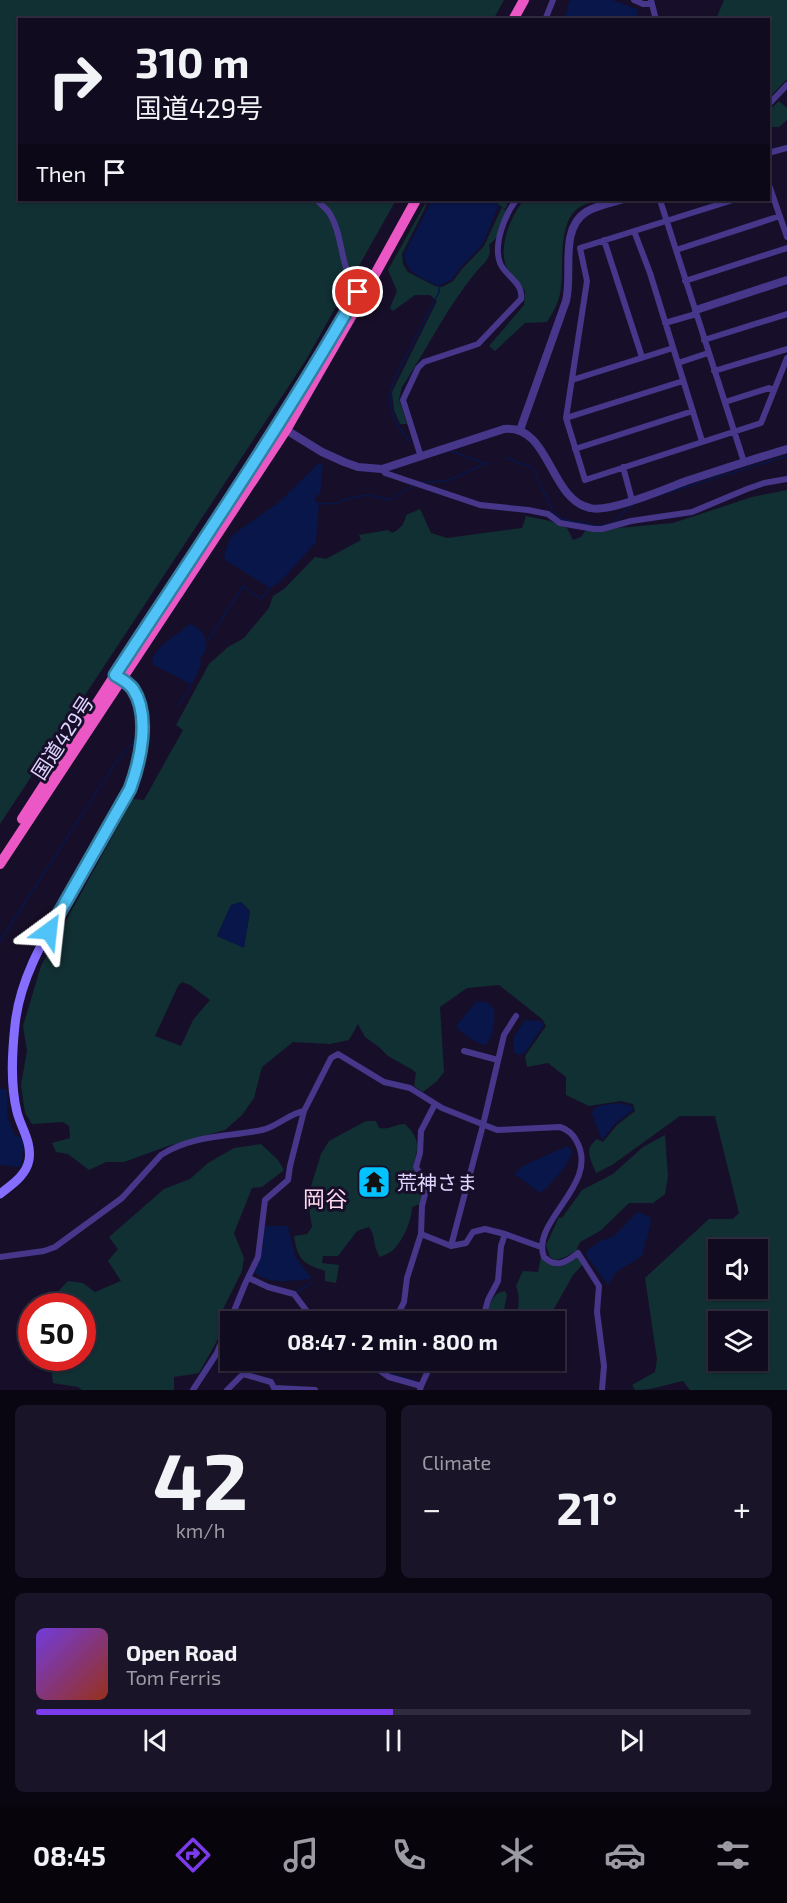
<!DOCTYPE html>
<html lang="en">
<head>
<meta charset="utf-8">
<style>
  :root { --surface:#110b1f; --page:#1a1428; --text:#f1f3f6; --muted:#9c9ba4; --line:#302b3d; --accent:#7c3aed }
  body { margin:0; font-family:"Exo 2","Noto Sans JP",sans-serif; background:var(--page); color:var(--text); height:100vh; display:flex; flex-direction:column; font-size:22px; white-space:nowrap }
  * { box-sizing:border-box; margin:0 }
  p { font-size:20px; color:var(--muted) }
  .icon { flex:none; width:33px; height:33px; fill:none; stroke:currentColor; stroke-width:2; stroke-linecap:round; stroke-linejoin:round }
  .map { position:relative; height:1390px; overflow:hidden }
  .drawer { display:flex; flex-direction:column; gap:15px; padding:15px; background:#090611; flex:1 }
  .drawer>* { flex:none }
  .guide { position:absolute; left:18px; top:18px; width:752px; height:183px; border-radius:0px; box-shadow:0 2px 4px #0004,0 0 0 2px var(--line); background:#110b1f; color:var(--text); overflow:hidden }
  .fabs { position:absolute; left:708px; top:1239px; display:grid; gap:12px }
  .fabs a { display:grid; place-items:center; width:60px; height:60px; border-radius:0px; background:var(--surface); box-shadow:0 2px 4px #0004,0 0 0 2px var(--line); font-size:30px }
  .speed { position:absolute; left:18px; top:1293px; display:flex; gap:12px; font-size:30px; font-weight:700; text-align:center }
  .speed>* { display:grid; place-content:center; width:78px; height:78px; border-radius:50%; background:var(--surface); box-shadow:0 2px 4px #0004,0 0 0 2px var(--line); line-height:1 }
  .speed .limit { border:9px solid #d22; background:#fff; color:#111 }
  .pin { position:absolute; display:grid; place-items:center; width:51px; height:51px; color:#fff; margin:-26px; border:3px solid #fff; border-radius:50%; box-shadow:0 2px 6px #0007 }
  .me { position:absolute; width:66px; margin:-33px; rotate:30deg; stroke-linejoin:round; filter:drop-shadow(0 0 4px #0008) }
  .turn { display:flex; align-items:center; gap:21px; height:126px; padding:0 18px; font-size:27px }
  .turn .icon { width:78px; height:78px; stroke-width:2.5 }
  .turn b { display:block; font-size:42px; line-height:51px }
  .then { display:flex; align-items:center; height:57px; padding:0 18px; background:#0003; gap:12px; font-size:22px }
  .big { font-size:45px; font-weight:700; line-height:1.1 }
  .drawer .card { flex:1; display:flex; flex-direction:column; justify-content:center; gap:9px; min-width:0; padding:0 21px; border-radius:9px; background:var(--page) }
  .drawer .dial { align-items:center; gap:0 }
  .dial b { font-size:78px; line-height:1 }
  .song { display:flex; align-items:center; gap:18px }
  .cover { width:72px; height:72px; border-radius:9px; background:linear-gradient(135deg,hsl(260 70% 55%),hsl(10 70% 35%)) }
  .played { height:6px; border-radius:3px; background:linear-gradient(90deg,var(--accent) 50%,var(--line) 50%) }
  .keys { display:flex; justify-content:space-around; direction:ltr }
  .heat { display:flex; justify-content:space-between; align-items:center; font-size:33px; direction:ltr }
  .drawer .tiles { flex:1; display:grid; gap:15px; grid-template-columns:1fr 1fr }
  .card:last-child { grid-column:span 2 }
  .trip { position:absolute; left:220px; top:1311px; width:345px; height:60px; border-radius:0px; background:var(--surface); box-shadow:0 2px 4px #0004,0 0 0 2px var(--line); font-weight:700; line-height:60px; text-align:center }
  .tab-bar { display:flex; height:96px; justify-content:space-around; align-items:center; background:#07040c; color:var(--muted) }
  .tab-bar .icon { width:42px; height:42px }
  .tab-bar .selected { color:var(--accent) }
  .tab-bar b { font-size:27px; color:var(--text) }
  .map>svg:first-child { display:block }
  .green { fill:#113033; fill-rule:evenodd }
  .water { fill:#081649 }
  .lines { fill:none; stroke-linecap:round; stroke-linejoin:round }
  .stream { stroke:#081649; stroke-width:1.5 }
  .minor { stroke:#46378a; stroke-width:6 }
  .tertiary { stroke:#46378a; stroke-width:8 }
  .secondary { stroke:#856dff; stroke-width:9 }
  .trunk { stroke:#ec57c6; stroke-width:10 }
  .route-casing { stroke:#337fa1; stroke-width:15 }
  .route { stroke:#4fc3f7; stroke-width:10 }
  .labels { text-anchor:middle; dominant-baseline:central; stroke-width:6; stroke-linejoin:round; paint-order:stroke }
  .street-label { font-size:20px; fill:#e0d6ff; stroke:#170f29 }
  .poi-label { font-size:20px; fill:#e0d6ff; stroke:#170f29; text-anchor:start }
  .quarter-label { font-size:22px; fill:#ffd8ec; stroke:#170f29 }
</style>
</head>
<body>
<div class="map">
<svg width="787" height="1390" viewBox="0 0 787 1390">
  <rect width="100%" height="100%" fill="#170f29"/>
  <!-- green -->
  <path class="green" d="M 0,0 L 504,0 L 493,20 L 20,20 L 20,200 L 396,200 L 306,360 L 0,824 Z
    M 724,0 L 787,0 L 787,79 L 768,99 L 768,20 L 716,19 Z
    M 779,101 L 787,108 L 787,120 L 779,127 L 768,127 L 768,111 Z
    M 493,200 L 508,200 L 506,209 L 502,207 L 506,211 L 497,237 L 489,245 C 493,257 483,264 476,272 C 447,307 427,349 402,387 L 399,399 L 407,424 L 400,424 L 394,410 L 392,392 L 437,301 L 430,295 L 415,295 L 393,311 L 390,308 L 397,291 L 388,270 L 426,202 L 426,206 L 402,254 L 403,264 L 408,272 L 435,286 L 442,287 L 453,281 L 462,269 L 484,246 L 502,207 Z
    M 524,200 L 602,200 C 595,202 586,203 580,207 C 557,221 564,265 561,287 C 560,300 554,311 547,322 L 525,323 L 495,351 L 489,346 L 524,305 L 525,291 C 520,284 511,276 507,268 C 497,248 511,215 524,200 Z
    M 787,490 L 787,1390 L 690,1390 L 683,1381 C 665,1385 653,1390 635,1390 L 632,1385 L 655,1372 L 657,1359 L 645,1278 L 709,1219 L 733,1219 L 739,1213 L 715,1116 L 680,1116 L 612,1165 L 596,1173 C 591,1159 583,1150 597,1139 L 603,1142 L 617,1125 L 635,1111 L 633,1104 L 621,1101 L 589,1106 L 566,1095 L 566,1077 L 548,1063 L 527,1067 L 525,1056 L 546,1026 L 542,1019 L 499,985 L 467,988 L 440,1007 L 444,1072 L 437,1081 L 423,1092 L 414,1086 L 416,1073 L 413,1070 L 388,1056 L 379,1047 L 365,1037 L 358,1024 L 349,1040 L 330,1044 L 293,1042 L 262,1067 L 254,1098 L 242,1115 L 225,1130 L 168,1146 L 124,1162 L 106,1162 L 89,1170 L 68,1154 L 56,1152 L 52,1143 L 70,1138 L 69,1126 L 63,1122 L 32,1124 L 25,1113 L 21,1085 L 27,1051 L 23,1026 L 41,966 L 133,799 L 144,800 L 183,730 L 176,725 L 209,664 L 228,647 L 244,638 L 269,608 L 273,596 L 284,589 L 315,557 L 326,559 L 361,540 L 359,535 L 388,530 L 392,533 C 400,530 405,523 406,515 L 420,509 L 431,533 L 447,538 L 522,528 L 526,516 L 550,521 L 567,528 L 573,540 L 581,537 L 585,531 L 673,523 L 752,497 ZM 241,902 L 250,911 L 244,947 L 217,936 L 231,905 ZM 182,982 L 190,985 L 210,1000 L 193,1020 L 181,1046 L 155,1036 L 178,986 ZM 718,1250 L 758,1250 L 758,1288 L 718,1288 ZM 718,1322 L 758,1322 L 758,1360 L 718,1360 Z
    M 366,1121 L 376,1121 L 379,1128 C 390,1130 395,1124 405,1124 C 421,1140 418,1147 413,1167 L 424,1186 L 420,1204 L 412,1207 C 412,1220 403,1241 393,1250 C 390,1253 384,1255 380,1257 C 373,1248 376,1236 369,1227 L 357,1231 L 338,1256 L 323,1256 L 322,1263 L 339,1265 L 336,1283 L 325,1281 L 325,1271 C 302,1263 298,1260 294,1236 L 307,1234 L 312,1227 L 309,1208 L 304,1209 L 321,1154 L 329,1141 Z
    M 665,1135 L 668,1176 L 665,1194 L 653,1203 L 629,1203 L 600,1231 L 580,1242 L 576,1251 L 563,1258 L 555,1260 L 550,1257 L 546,1245 L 559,1217 L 562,1218 L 582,1190 L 613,1174 L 643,1147 Z
    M 261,1144 L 278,1160 L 284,1170 L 262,1187 L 252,1188 L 234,1233 L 244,1258 L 242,1271 L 222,1311 L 222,1332 L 199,1373 L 174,1377 L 174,1390 L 82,1390 L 78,1387 L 53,1383 L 50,1358 L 82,1358 L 82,1306 L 56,1306 L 52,1298 L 68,1281 L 83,1283 L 95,1292 L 121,1281 L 108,1261 L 118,1249 L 109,1237 L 164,1189 L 190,1179 L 208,1163 L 234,1148 Z
    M 541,1257 C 556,1272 562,1267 578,1257 L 583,1264 L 573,1275 L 547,1321 L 515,1322 C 518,1311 521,1297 516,1286 L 523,1271 L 538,1272 Z
    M 505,1291 L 507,1295 L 502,1319 L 508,1321 L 485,1322 C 489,1309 490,1293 505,1291 Z"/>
  <!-- water -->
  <path class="water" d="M 570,0 L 612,0 L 637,9 L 639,19 L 564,19 Z
    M 432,200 L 491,200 L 499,205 L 482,245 L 460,268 L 451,280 L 438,286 C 423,278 405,274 404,254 Z
    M 319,463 L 323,464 L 320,495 L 316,495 L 315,502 L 319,503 L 316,542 L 281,581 L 270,588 L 225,560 L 224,555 L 231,536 L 278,503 Z
    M 190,624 C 206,629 211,647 200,659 L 201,664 L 192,685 L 154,665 L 152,661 C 155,646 179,634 190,624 Z
    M 241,902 L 250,911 L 244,948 L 217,936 L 231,905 Z
    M 477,1001 C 496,1002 496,1012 493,1028 C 492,1035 491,1040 485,1045 C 473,1041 464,1036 456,1026 Z
    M 525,1020 L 541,1021 L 544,1025 L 525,1053 L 518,1055 L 514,1052 L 514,1037 Z
    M 0,1088 L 7,1090 L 7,1116 L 15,1136 L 22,1137 L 24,1145 L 21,1167 L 0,1165 Z
    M 619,1103 L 632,1106 L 633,1110 L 615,1124 L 602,1140 L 592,1114 L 594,1109 L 598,1106 Z
    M 567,1146 L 573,1151 C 567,1168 554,1180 541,1193 L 514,1174 L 523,1166 Z
    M 638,1212 L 650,1217 L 651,1222 L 642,1256 L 616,1272 L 608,1285 L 586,1255 L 587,1250 L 602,1240 L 613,1237 Z
    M 265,1226 L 288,1226 L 295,1256 L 312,1279 C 293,1280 270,1286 254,1272 L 263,1247 Z"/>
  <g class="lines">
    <!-- stream -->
    <path class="stream" d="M 410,442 C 392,420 385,405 395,377 L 439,292 L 439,283
      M 451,451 L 484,463
      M 507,458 L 533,468 L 552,510 L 562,519 L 597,526 L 611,524 L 632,505
      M 423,482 L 447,481 L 487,463
      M 656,496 L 787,456
      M 318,504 L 338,503 L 342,500 L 367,495 L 391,500 L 412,486
      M 207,642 L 243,586 L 261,599 L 270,587
      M 179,704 L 190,689 L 191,682
      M 0,941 L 118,759 L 136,740
      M 296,1292 L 311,1283
      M 387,1372 L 417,1382"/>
    <!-- minor -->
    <path class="minor" d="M 634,0 L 643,4 L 651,4
      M 651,0 L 656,20
      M 545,20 L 553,0
      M 768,105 L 787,85
      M 768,153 L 787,148
      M 768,182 L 787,237
      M 317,200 C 321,205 327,209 330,214 C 344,237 339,267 358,292
      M 660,200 L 744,462
      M 733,200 L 580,248 L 587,281 L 566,418 L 585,480 L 761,423 L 787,358
      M 634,231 L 650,273 L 702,441
      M 604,240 L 642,357
      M 676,250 L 780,216
      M 685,281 L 787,248
      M 665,323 L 696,314
      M 704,340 L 787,314
      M 678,363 L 708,353
      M 714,371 L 787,349
      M 572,380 L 673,348
      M 725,402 L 769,388 L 774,390
      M 566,418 L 683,381
      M 575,449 L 693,411
      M 421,457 L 403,400 L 418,368 L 424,362 L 478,344 L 521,299 C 524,283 505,276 500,263 C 493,244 505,215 516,200
      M 623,467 L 632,500
      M 382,469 L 385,473 L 480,505 L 528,510 L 548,514 L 560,523 L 594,529 L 602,529 L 631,521 L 692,512 L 747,489 L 764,483 L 787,479
      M 464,1051 L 498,1060
      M 421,1234 L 451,1246 L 466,1243 L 473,1232 L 485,1229 L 505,1234 L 501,1246 L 498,1281 L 488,1300 L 482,1322
      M 505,1234 L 541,1247
      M 451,1246 L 483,1125 L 504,1035 L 516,1016
      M 0,1257 L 44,1251 L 55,1247 L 122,1198 L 161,1155 C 192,1135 227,1137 262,1130 C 277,1127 288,1114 304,1111
      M 249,1278 L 268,1287 L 294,1294 L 315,1322
      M 394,1322 L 404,1302 L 407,1278 L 421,1234 L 422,1206 L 427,1186 L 416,1167 L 420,1153 L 421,1131 L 435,1104
      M 365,1360 L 389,1377 L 421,1386 L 420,1390
      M 421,1386 L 433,1360
      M 193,1390 L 217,1353 L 245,1284 L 258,1257 L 265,1200 L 288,1180 L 290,1166 L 304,1111 L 331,1058 L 338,1054 L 384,1082 L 410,1088 L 442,1108 L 497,1130 L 560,1127 C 567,1129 573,1134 577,1142 C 600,1185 530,1221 544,1257 C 557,1269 566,1262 578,1253 L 599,1286 L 597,1312 L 604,1366 L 602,1390
      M 227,1390 L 243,1374 L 271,1382 L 274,1388 L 315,1390"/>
    <!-- tertiary -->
    <path class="tertiary" d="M 696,310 L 787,280
      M 283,428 L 322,452 L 344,462 L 358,467 L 382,469 L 504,429 C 550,424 549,499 590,508 C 609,513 665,489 686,481 C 720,470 753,459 787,449
      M 520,430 L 566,301 C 573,274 559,229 586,212 C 596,206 610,203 621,200"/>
    <!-- secondary -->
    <path class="secondary" d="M 0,1194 C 11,1185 26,1176 29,1160 C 32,1142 21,1128 17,1112 C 10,1084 12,1053 15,1025 C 20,976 47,934 71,892 C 90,858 110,823 130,789 C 140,763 152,712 132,688 C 128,683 122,679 117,676"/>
    <!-- trunk -->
    <path class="trunk" d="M 513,20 L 524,0
      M 22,819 L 323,353
      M 0,864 L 286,430 L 363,296 L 416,200"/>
  </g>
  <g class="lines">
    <!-- route casing -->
    <g class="route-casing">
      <path id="route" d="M 49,931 L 130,789 C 140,762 151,716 133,689 C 129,683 121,679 115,675 C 198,548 283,423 358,292"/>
    </g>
    <!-- route -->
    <use href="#route" class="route"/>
  </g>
  <!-- icons -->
  <defs>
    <g id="temple-square" transform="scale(1.725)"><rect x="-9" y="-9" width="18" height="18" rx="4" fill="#02c3ff" stroke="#170f29"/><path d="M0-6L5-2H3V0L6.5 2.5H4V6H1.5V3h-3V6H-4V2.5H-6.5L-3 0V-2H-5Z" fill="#111"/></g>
  </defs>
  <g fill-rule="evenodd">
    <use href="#temple-square" x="374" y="1182"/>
  </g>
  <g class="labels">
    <!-- street labels -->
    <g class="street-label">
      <text transform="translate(62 737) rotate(-57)">国道429号</text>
    </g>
    <!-- poi labels -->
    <g class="poi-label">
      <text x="397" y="1182">荒神さま</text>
    </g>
    <!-- quarter labels -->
    <g class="quarter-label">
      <text x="325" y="1198">岡谷</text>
    </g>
  </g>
</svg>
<div class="fabs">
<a><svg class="icon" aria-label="sound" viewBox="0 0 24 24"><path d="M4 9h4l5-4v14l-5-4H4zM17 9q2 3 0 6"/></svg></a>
<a><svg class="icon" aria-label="layers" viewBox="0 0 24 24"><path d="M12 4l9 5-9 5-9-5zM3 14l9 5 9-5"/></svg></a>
</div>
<div class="speed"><div class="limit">50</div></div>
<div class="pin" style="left:358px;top:292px;background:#d93025"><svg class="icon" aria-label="arrive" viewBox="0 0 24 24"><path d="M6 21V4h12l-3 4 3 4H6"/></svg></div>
<svg class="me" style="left:49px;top:931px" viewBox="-20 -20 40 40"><path d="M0-17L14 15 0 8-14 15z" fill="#4fc3f7" stroke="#fff" stroke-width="4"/></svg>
<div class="trip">08:47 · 2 min · 800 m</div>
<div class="guide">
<div class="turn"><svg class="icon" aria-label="right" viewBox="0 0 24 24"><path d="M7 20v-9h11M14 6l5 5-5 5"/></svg><div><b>310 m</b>国道429号</div></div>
<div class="then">Then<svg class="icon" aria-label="arrive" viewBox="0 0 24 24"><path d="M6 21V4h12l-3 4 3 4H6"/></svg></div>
</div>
</div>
<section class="drawer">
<div class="tiles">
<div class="card dial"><b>42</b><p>km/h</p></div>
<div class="card"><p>Climate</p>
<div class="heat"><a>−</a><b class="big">21°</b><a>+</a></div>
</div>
<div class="card">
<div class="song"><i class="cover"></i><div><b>Open Road</b><p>Tom Ferris</p></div></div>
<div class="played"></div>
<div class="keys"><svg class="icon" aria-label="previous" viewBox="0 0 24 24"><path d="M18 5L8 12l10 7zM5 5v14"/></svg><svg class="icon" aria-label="pause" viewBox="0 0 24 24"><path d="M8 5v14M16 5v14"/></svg><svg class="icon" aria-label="next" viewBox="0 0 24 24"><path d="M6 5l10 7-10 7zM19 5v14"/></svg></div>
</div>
</div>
</section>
<nav class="tab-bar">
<b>08:45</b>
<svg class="icon selected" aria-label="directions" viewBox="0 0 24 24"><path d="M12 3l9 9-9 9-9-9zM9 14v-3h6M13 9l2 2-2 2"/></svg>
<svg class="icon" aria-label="music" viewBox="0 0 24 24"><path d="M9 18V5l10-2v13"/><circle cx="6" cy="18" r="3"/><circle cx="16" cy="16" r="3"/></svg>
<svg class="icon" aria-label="phone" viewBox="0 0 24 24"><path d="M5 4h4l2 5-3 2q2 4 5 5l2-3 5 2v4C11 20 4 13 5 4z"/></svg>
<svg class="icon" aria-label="climate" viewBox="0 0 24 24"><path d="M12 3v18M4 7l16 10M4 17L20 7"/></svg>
<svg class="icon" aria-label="car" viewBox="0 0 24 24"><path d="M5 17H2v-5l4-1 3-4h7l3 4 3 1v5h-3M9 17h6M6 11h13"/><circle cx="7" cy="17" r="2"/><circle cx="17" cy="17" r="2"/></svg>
<svg class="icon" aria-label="filters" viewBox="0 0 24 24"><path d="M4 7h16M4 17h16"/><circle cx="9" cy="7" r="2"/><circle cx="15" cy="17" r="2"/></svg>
</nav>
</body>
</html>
